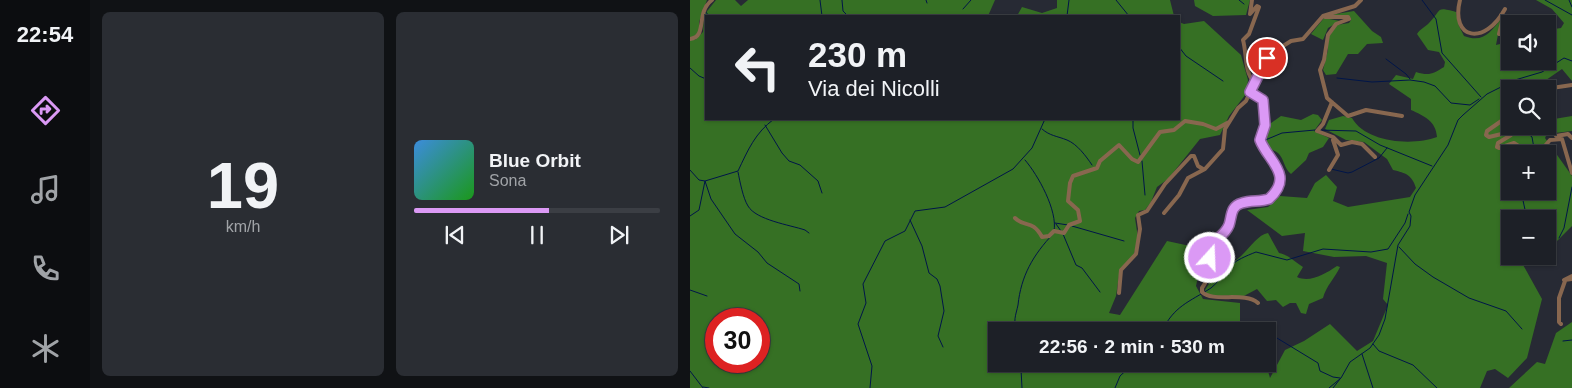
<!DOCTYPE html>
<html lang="en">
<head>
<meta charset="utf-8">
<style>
  :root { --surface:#1d2027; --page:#2a2d33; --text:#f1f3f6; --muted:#a0a3a7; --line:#3b3e44; --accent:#db99f5 }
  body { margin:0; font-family:Arial,sans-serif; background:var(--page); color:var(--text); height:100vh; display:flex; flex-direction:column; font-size:19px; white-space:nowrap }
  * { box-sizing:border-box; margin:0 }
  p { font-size:16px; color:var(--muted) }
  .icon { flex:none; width:28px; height:28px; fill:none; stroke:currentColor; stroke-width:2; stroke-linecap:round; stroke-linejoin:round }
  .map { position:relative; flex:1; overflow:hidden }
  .drawer { display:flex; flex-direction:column; gap:12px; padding:12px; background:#101215; width:600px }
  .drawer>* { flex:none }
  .hud { position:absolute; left:15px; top:15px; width:475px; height:105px; border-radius:0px; box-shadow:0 1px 4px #0004,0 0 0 1px var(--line); background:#1d2027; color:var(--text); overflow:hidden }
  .controls { position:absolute; left:811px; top:15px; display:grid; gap:10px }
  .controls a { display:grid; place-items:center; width:55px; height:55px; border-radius:0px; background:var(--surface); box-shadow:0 1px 4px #0004,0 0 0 1px var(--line); font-size:25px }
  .speed { position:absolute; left:15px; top:308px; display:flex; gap:10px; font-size:25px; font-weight:700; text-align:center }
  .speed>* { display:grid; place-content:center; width:65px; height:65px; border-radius:50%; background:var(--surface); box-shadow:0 1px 4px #0004,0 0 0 1px var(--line); line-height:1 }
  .speed .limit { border:8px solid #d22; background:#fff; color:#111 }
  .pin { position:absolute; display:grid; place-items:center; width:42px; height:42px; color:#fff; margin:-21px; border:2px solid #fff; border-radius:50%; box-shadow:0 1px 5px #0007 }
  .me { position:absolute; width:55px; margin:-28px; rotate:20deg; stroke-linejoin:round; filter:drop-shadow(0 0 4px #0008) }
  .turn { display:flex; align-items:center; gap:18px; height:105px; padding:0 20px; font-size:22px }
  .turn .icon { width:65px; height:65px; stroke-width:2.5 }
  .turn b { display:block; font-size:35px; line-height:42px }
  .drawer .card { flex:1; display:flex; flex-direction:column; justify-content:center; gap:8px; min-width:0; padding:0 18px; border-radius:8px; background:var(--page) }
  .drawer .dial { align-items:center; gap:0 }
  .dial b { font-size:65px; line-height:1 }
  .song { display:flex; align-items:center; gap:15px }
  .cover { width:60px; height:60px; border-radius:8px; background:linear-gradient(135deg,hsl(210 70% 55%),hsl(120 70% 35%)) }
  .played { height:5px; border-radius:2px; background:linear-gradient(90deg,var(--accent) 55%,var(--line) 55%) }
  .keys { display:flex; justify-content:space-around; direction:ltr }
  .drawer .tiles { flex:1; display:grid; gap:12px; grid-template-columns:repeat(2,1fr) }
  .trip { position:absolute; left:298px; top:322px; width:288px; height:50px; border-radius:0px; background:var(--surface); box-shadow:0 1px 4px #0004,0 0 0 1px var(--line); font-weight:700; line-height:50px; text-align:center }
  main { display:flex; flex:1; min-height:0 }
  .tab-bar { display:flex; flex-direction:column; width:90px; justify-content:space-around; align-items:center; background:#0c0d10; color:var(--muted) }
  .tab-bar .icon { width:35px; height:35px }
  .tab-bar .current { color:var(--accent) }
  .tab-bar b { font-size:22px; color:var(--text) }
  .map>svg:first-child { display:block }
  .forest { fill:#367024; fill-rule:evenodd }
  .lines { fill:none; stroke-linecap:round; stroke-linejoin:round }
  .stream { stroke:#001549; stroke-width:1 }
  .street { stroke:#88674f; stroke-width:4 }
  .route-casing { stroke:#8e639f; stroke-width:12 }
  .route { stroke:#db99f5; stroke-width:9 }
</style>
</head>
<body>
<main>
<nav class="tab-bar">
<b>22:54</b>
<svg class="icon current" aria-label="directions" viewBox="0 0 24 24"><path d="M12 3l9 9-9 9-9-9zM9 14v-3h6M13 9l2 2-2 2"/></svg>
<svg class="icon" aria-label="music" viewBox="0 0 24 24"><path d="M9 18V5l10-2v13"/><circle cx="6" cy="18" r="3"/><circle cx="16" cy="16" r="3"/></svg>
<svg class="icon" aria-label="phone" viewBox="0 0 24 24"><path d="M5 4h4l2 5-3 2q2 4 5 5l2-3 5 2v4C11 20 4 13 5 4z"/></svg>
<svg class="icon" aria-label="climate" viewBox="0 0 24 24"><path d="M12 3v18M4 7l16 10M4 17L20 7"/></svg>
</nav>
<section class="drawer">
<div class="tiles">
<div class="card dial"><b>19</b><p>km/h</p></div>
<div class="card">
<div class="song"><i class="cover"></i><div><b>Blue Orbit</b><p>Sona</p></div></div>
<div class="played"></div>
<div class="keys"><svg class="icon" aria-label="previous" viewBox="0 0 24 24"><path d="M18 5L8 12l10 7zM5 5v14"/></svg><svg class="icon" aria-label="pause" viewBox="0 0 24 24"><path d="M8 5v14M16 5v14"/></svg><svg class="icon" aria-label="next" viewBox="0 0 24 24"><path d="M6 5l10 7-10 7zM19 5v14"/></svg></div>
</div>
</div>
</section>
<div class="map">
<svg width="882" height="388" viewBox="0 0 882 388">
  <rect width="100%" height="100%" fill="#272a34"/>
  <!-- forest -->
  <path class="forest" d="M 0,0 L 17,0 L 9,22 L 9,34 L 0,38 Z
    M 26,0 L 45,0 L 51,6 L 58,0 L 305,0 L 298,16 L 16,16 L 16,119 L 489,119 L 489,22 L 494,24 L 514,21 L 551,55 L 558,80 L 556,94 L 539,116 L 530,135 L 510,139 L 478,179 L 467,187 L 461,202 L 455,210 L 449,211 L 445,218 L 448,238 L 443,258 L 430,269 L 426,296 L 419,313 L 430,315 L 477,241 L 514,249 L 506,286 L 513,299 L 550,303 L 550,331 L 306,331 L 306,364 L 576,364 L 580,378 L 595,350 L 614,341 L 640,324 L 667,351 L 683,341 L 698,305 L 693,299 L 697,263 L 676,256 L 644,257 L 613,251 L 615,233 L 592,236 L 557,210 L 578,207 L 590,196 L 617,198 L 625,183 L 636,175 L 647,187 L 643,201 L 658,207 L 720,197 L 726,188 C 722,175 716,173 703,170 L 697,159 L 674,142 L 656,140 L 635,129 L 639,120 L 653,116 L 662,118 C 676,143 723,146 747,137 C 746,121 734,116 721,110 L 721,99 L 699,84 L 706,75 L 723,79 L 726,72 C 739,76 743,74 754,67 L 755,62 L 749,52 L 738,50 L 727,34 C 730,29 735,27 739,23 C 752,10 745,6 766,12 L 769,26 L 774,36 C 793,43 800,33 811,19 L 806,45 L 810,44 L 820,33 L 820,61 L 858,61 L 858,30 L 871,28 L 874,23 L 862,9 L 846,0 L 882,0 L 882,81 L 872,69 L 843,89 L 820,89 L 820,126 L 858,126 L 858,120 L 882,116 L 882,131 L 857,134 L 855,138 L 882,176 L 882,226 L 858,250 L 858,219 L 820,219 L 820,256 L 852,256 L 847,261 L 832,263 L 852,299 L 837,358 L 818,378 L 805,369 L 797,371 L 790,388 L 0,388 L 0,40 L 5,40 L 13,32 L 14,15 ZM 820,154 L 858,154 L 858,191 L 820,191 ZM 26,319 L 69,319 L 69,361 L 26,361 Z
    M 367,0 L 480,0 L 484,16 L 327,16 L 332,7 L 352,13 L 367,8 Z
    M 504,0 L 560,0 L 556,15 L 523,16 L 505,6 Z
    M 664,11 L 682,31 L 691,37 L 693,43 L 677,44 L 668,54 L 658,54 L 646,74 L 636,75 L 633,70 L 638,50 L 638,38 L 647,25 L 659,23 L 661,20 L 660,17 L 640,15 Z
    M 634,18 L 650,21 L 638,28 L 633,40 L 621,34 Z
    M 623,114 L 628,115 L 632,120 L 624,131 L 639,138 L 633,147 L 619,153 L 616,160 L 601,174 C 594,169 594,158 588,153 C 581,148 577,150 573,141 L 577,126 L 591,116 L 611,120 Z
    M 578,233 L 589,253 C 599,255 605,262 613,267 L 607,277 C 620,283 635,274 647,266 L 650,267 C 645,278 636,286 633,298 L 619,304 L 616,314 L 611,313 L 606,303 L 600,303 L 593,307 L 586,300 L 577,301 L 567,289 L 552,297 C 539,294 525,298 516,294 L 515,290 L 531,265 C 551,267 563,235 578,233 Z
    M 882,322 L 882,388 L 819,388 L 847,362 L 855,364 L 866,333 Z"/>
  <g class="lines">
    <!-- stream -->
    <path class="stream" d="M 130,0 L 132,16
      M 152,0 L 153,11 L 158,16
      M 236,0 L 237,3
      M 426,0 L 439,16
      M 549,0 L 554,4
      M 732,0 L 746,19 L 752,53 L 791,97
      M 855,0 L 882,15
      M 879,0 L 882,7
      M 273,9 L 281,0
      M 15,11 L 19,16
      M 377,16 L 379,0
      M 489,47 L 496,56 L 533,81
      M 696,59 L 716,74 L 720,79
      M 0,68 L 9,76 L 16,79
      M 647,78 L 682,82 L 720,80 L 734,82 L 745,86 L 761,103 L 780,105 L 789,99
      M 811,89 L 820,91
      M 443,119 L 443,128 L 450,155
      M 75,125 L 92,153 L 99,161 L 110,165 L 128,181 L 132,193
      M 835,126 L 836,132 L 842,137 L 845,154
      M 352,129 C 360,136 367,136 377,140 C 387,144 396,156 402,165
      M 629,130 L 666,131 L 690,145 L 742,166
      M 573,141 L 592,133 L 625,130
      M 335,160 C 348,175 368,211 364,231
      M 452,161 L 455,195
      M 641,169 L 658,173 L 662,172 L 689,158 L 697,148
      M 0,170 L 9,180 L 15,181 L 21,199 L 45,234 L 68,252 L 77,263 L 109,284 L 110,291
      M 48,172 C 50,182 53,198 58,206 C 66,220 100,225 115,230 L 119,233
      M 831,191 L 837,219
      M 0,216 L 9,210 L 15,181 L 48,171 C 58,150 65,133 84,119
      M 220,220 L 232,246 L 239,273 L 247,279 L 250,286 L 254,311 L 248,336 L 253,347
      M 365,223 L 378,225
      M 366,224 L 371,231
      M 382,226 L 434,241
      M 373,234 L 386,265 L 392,268 L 410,292
      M 869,238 L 874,228 L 882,187
      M 709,247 L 725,264 L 743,277 L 779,298 L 816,311 L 832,329
      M 0,290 L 17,296
      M 328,331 C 322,322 326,315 328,305 C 331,276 343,255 363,234
      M 472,331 C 484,306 499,302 521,288 C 528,283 532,274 539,267 C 546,260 556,256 566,252 L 597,260 L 633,249 L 681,252 L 698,249 L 715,223 L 718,214
      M 582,335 L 628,363 L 630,371 L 643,377 L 650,378
      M 873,341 L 882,340
      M 683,344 L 689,351 L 723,365 L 747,388
      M 672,354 L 683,388
      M 0,371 L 13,388
      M 13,387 L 19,388
      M 180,388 L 182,366 L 168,324 L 176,303 L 173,284 L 195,241 L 215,231 L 225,211 L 255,207 L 323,169 L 342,148 L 355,119
      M 332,388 L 331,369 L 333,364
      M 425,388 L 430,376 L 443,364
      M 639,388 L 651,378 L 660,362 L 680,348 L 689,335 L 695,319 L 708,245 L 720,226 L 721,216 L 719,212 L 725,195 L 758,145 L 768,120 L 773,115 L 797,94 L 825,80 L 852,72 L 874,58 L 882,61
      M 643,388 L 650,379"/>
    <!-- street -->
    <path class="street" d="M 562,0 L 560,14 L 567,6 L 569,7 L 559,34 L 553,40 C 557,54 554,71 564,82
      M 770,0 C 760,40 795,46 815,9
      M 811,15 L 813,18 L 809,34 L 814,29
      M 635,17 L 658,17 L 659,19 L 646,24 L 638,35 L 634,60 L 630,70 L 637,98 L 658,116 L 676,110 L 712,116
      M 0,39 C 18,37 5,13 22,0
      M 855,89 L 882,85
      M 560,92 L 573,100 L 575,125 L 570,140 C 578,161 605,175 579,199 C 569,203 557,199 549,204 C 539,210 543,220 538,228 C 533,234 525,237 522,244 C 515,262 527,266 512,288 L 512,292 C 523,303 555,291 568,303
      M 642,102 L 633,124 L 627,131 L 643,137 L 651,145 L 662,142 L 672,144 L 685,157
      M 820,115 L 797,131 L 796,135 L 799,137 L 820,132 L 821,135 L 808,143 L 807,147 L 809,148 L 824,143 L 841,154
      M 866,136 L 878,134 L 882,138
      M 848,154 L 860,140 L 872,139 L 882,173
      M 639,170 L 648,155 L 643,140
      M 474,213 L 489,195 L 498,178 L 515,169 L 533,149 L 535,129 L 548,108 L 556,101 L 572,66 L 582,53 L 601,41 L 613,39 L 633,16 L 665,6 L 671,0
      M 325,218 C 335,228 342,219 352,237 L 359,236 L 364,231 L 374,233 L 379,225 L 390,221 L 388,210 L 378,201 L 380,183 L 383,176 L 407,168 L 410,161 L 429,145 L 442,159 L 448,162 L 470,132 L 484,130 L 495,121 L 513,124 L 526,129 L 539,122
      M 882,276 L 874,280 L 882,279
      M 429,293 L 431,270 L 446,254 L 450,229 L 448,215 L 457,211 L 475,184 L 501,156 L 504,156 L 508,166 L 513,169
      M 871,324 L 869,322 L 869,298 L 875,281"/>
  </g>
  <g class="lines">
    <!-- route casing -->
    <g class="route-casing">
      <path id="route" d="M 520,258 C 519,237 533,240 539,225 C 542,217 540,206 552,203 C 561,200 570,202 579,199 C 605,175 578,161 570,140 L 575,125 L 573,100 L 560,92 L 577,58"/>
    </g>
    <!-- route -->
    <use href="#route" class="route"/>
  </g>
</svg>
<div class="controls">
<a><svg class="icon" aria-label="sound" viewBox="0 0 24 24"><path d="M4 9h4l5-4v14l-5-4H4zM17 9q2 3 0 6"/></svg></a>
<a><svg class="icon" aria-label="search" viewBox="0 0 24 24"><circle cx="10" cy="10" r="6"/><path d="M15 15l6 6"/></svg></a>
<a>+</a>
<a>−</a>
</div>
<div class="speed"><div class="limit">30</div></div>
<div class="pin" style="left:577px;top:58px;background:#d93025"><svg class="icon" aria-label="arrive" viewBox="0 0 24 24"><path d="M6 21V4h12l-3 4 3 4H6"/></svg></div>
<svg class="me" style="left:520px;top:258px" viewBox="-20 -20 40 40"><circle r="17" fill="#db99f5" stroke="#fff" stroke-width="3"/><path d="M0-11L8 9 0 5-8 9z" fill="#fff"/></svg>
<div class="trip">22:56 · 2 min · 530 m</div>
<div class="hud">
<div class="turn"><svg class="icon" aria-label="left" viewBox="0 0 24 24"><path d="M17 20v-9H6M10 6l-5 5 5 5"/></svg><div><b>230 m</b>Via dei Nicolli</div></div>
</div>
</div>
</main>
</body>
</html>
